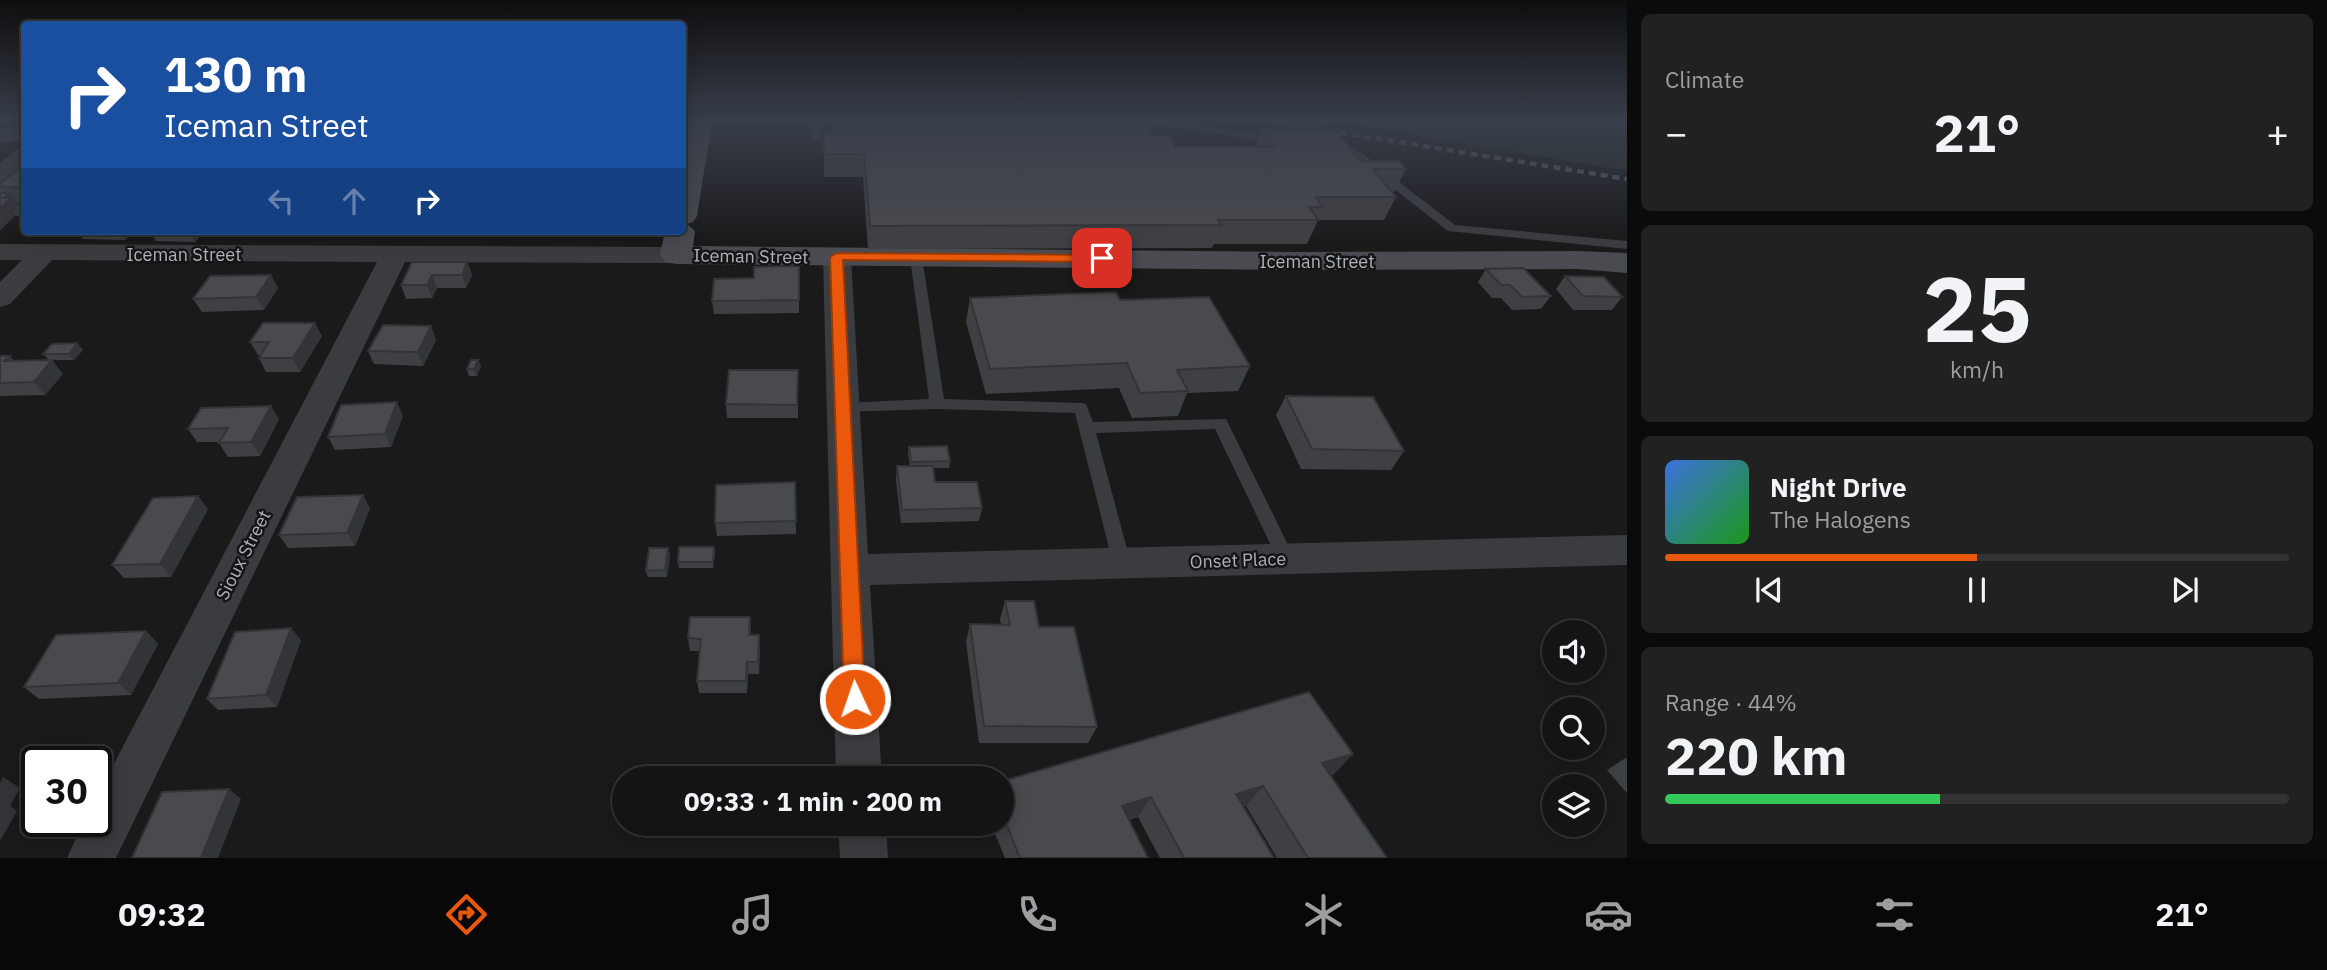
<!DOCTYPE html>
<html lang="en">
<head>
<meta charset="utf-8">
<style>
  :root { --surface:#141414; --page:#212122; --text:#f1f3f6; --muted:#9d9ea0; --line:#333334; --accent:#ea580c }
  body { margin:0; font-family:"IBM Plex Sans",sans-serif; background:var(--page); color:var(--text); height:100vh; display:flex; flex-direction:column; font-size:26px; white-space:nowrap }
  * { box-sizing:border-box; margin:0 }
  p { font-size:23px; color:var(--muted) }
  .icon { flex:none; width:38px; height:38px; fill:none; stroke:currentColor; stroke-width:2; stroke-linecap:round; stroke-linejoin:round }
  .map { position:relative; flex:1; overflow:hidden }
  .sheet { display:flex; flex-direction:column; gap:14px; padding:14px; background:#0b0b0b; width:700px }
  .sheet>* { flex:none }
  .top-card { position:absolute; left:21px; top:21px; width:665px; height:214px; border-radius:7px; box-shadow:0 4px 18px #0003,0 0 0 2px var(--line); background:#1a4fa0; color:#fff; overflow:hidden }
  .fabs { position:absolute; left:1542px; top:620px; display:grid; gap:14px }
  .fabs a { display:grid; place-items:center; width:63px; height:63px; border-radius:50%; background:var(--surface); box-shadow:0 4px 18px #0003,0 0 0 2px var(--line); font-size:35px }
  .speed { position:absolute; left:21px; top:746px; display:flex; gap:14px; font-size:35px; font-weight:700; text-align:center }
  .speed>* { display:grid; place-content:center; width:91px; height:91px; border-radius:50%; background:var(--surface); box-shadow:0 4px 18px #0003,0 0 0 2px var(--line); line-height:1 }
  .speed .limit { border:4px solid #111; border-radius:10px; background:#fff; color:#111 }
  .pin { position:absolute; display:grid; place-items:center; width:60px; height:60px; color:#fff; margin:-30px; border-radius:14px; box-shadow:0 4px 10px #0006 }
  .me { position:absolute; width:77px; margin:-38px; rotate:357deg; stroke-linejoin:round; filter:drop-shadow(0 0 5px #0008) }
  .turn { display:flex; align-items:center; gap:24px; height:147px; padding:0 28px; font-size:32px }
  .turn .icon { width:91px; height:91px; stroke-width:2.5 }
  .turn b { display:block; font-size:49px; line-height:60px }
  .lanes { display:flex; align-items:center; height:66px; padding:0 28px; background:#0003; justify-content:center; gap:35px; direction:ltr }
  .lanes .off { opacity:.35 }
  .big { font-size:52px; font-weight:800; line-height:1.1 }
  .sheet .card { flex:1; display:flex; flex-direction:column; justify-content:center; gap:10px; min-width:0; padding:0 24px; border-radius:10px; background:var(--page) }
  .sheet .dial { align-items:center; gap:0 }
  .dial b { font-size:91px; line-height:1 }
  .song { display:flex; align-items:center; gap:21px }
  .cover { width:84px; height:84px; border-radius:10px; background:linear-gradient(135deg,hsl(220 70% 55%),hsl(120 70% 35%)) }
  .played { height:7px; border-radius:4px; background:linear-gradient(90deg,var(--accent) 50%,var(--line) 50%) }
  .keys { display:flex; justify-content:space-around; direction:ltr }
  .heat { display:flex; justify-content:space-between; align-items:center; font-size:38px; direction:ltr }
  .charge { height:10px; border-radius:5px; background:linear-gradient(90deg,#34c759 44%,var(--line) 0) }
  .trip { position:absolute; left:612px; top:766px; width:402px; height:70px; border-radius:35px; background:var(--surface); box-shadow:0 4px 18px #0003,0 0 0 2px var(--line); font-weight:800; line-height:70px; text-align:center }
  .menu { display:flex; height:112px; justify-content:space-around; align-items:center; background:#080808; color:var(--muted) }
  .menu .icon { width:49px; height:49px }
  .menu .active { color:var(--accent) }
  .menu b { font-size:32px; color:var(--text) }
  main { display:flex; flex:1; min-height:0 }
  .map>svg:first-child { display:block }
  .green { fill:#262d27 }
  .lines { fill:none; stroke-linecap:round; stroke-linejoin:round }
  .lane { fill:#3b3c40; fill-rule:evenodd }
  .street { fill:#3b3c40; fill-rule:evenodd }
  .secondary { fill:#494b50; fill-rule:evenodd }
  .rail { stroke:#54565b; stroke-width:4.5; stroke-dasharray:7 5; stroke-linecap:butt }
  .wall { fill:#3f4043 }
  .shaded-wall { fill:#333437 }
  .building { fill:#494a4e; stroke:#333437; stroke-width:2 }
  .route { fill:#ea580c; stroke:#983908; stroke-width:2 }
  .labels { text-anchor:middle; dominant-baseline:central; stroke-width:5; stroke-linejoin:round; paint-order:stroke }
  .street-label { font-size:18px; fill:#aeb2ba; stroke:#151516 }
</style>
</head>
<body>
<main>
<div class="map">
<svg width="1627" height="858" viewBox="0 0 1627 858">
  <rect width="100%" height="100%" fill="#1a1a1b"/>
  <!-- green -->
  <path class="green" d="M 1331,121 L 1627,121 L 1627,171 L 1616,169 Z"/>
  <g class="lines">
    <!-- lane -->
    <path class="lane" d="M 810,121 L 820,121 L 821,141 L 812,139 Z
      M 1149,121 L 1175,121 L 1280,137 L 1285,140 L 1280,143 L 1154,124 Z
      M 1333,145 L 1355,148 L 1455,225 L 1627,241 L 1627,249 L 1448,231 L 1348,153 L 1329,150 L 1329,146 Z
      M 916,253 L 922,257 L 944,399 L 1081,403 L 1086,404 L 1093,422 L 1226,419 L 1295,559 L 1292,564 L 1286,566 L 1280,564 L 1215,429 L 1096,433 L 1131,564 L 1128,569 L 1122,571 L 1116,569 L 1113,564 L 1075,413 L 937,409 L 839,412 L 836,408 L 839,404 L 844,403 L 929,399 L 910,257 Z"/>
    <!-- street -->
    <path class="street" d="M 24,127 L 24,141 L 0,142 L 0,128 Z
      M 24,148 L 24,167 L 9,180 L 0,182 L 0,163 L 16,150 Z
      M 0,244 L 676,247 L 686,249 L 690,255 L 686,261 L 676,263 L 405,262 L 116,858 L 67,858 L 84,821 L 96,821 L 96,798 L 377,262 L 52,260 L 10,304 L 0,307 L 0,282 L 22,260 L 0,260 Z
      M 837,249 L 847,251 L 851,257 L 868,554 L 1627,535 L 1627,565 L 870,585 L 882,779 L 836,779 L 823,257 L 827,251 Z
      M 838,824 L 886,824 L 888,858 L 840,858 Z"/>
    <!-- secondary -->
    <path class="secondary" d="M 686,121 L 712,121 L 697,216 L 693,222 L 687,224 L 695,231 L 693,246 L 1291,252 L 1578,251 L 1627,253 L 1627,273 L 1578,269 L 1291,270 L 676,264 L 665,262 L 660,255 L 665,231 L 682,231 L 682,139 Z"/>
    <!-- rail -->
    <path class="rail" d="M 1269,121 L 1627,179"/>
  </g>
  <!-- wall -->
  <path class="wall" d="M 0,121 L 24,121 L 22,123 L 0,124 Z
    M 831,121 L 1144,121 L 1151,135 L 1175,147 L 1255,147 L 1262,129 L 1360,161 L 1406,169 L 1394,192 L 1392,192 L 1396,197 L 1384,220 L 1318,220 L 1307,244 L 1214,244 L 1212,248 L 868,249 L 863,177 L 824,177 L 824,133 L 831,133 Z
    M 24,165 L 24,216 L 17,216 L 16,215 L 0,230 L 0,184 Z
    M 78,231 L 134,231 L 125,240 L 83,239 Z
    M 150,231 L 204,231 L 195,242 L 156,241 Z
    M 467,262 L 472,275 L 466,288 L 437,288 L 432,298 L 406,299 L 401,285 Z
    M 799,266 L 799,313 L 714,314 L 712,301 L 754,278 Z
    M 1486,269 L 1551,296 L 1541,309 L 1512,310 L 1501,298 L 1492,298 L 1478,282 Z
    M 271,275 L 278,288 L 264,310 L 202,312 L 193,299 Z
    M 1565,276 L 1622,297 L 1612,310 L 1573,310 L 1556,289 Z
    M 970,298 L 1120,300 L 1250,366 L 1238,391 L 1187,393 L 1178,416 L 1132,418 L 1119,388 L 986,394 L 966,322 Z
    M 431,326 L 436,340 L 423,366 L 374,364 L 368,351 Z
    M 322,336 L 300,372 L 266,372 L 259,358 L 261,355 L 258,355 L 250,342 Z
    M 77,343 L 83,350 L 74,360 L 49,360 L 43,354 Z
    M 0,356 L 14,361 L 63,374 L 45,395 L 0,396 Z
    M 478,360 L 481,366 L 477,376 L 469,376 L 467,369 Z
    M 798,370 L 798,418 L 727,418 L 726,404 Z
    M 1286,396 L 1404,451 L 1391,470 L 1301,469 L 1276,415 Z
    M 403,416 L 391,447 L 335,450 L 328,437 Z
    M 279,419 L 260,456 L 228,457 L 219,443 L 220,442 L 197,442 L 188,429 Z
    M 909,447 L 950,461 L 949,468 L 933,468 L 935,482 L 982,508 L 979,521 L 901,523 L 896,480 L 897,466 L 910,466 L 908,454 Z
    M 795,482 L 796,534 L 717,536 L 715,523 Z
    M 370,508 L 355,546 L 288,548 L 279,535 Z
    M 208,509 L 171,577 L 124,578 L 112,565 Z
    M 668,548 L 670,555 L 667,577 L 648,577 L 646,571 Z
    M 715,554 L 713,568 L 679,568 L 678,562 Z
    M 1005,601 L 1039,627 L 1097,727 L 1088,743 L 979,743 L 966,642 L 970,624 L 1001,625 L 1000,619 Z
    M 750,617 L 751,635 L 760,647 L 759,674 L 748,674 L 747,693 L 699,693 L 697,681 L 700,651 L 690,651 L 688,638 Z
    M 146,631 L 158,644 L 131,695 L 39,699 L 24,687 Z
    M 301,640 L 277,707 L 218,710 L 207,699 Z
    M 1353,754 L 1333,775 L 1331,775 L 1387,858 L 1277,858 L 1246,806 L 1244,806 L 1274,858 L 1160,858 L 1138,817 L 1129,820 L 1148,858 L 1005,858 L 991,824 L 1003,824 L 1003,781 Z
    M 1627,758 L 1627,793 L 1607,770 L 1624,759 Z"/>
  <!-- shaded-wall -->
  <path class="shaded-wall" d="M 10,193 L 19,205 L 12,210 L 16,215 L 0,230 L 0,208 L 4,198 Z
    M 119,231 L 134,231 L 125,240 Z
    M 189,231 L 204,231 L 195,242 Z
    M 467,262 L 472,275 L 466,288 L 462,275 Z
    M 271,275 L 278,288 L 264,310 L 256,297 Z
    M 432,275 L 437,288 L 432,298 L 427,285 Z
    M 315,323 L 322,336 L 300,372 L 293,358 Z
    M 431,326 L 436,340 L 423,366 L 418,352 Z
    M 77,343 L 83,350 L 74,360 L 69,354 Z
    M 10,356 L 21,369 L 4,361 Z
    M 52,360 L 63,374 L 45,395 L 34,382 Z
    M 478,360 L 481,366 L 477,376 L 474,369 Z
    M 397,402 L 403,416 L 391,447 L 385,434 Z
    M 271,406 L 279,419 L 260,456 L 251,442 Z
    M 363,495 L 370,508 L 355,546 L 347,533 Z
    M 198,496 L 208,509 L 171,577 L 160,564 Z
    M 714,547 L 715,554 L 713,568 L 713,562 Z
    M 668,548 L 670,555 L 667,577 L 665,570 Z
    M 291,628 L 301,640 L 277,707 L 266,695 Z
    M 146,631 L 158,644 L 131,695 L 118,683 Z
    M 759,635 L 760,647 L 759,674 L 758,662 Z
    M 747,662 L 748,674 L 747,693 L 746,681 Z
    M 1353,754 L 1333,775 L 1303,784 L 1322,763 Z
    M 3,777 L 20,788 L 10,806 L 17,811 L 0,841 L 0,783 Z
    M 1263,786 L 1246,806 L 1220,813 L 1236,794 Z
    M 229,789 L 241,799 L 218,858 L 201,858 Z
    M 1151,797 L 1138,817 L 1110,825 L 1122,806 Z"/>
  <!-- building -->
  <path class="building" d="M 839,121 L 1144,121 L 1151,135 L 1169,135 L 1175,147 L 1274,147 L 1262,129 L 1335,129 L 1360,161 L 1399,161 L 1406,169 L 1373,169 L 1396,197 L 1316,197 L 1323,207 L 1309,207 L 1318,220 L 1218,220 L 1221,225 L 870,226 L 864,154 L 824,154 L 824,133 L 840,133 Z
    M 24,165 L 24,188 L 0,187 L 0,184 Z
    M 0,193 L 10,193 L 4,198 L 11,198 L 0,208 Z
    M 24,198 L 24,209 L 12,210 Z
    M 412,262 L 467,262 L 462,275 L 432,275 L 427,285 L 401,285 Z
    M 799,266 L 799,300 L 712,301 L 714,279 L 754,278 L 754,267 Z
    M 1523,268 L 1551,296 L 1522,297 L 1510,285 L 1501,285 L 1486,269 Z
    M 271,275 L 256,297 L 193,299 L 210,276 Z
    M 1565,276 L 1604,277 L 1622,297 L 1583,296 Z
    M 1116,292 L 1120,300 L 1209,297 L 1250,366 L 1177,370 L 1188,391 L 1140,393 L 1127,363 L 990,369 L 970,298 Z
    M 263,323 L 315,323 L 293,358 L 259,358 L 269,342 L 250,342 Z
    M 383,325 L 431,326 L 418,352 L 368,351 Z
    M 77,343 L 69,354 L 43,354 L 52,344 Z
    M 0,356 L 10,356 L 4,361 L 52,360 L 34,382 L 0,383 Z
    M 471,360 L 478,360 L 474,369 L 467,369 Z
    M 729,370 L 798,370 L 797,405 L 726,404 Z
    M 1286,396 L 1373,397 L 1404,451 L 1312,449 Z
    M 397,402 L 385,434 L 328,437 L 341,405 Z
    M 271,406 L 251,442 L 219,443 L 228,428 L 188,429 L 201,408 Z
    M 947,446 L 950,461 L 911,462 L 909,447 Z
    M 897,466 L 933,466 L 935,482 L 977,482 L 982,508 L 902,510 Z
    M 795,482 L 796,521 L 715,523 L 716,485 Z
    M 363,495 L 347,533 L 279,535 L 297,497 Z
    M 198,496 L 160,564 L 112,565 L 153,498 Z
    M 679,547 L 714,547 L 713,562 L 678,562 Z
    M 649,548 L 668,548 L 665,570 L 646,571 Z
    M 1005,601 L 1034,601 L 1039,627 L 1074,627 L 1097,727 L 984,726 L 970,624 L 1010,625 Z
    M 690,617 L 750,617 L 749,635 L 759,635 L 758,662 L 747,662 L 746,681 L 697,681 L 701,639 L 688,638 Z
    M 291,628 L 266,695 L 207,699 L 235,632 Z
    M 146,631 L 118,683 L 24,687 L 56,635 Z
    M 1309,692 L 1353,754 L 1322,763 L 1387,858 L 1308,858 L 1263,786 L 1236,794 L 1274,858 L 1184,858 L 1151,797 L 1122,806 L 1148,858 L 1020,858 L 1003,815 L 1003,781 Z
    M 229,789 L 201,858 L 132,858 L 162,792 Z"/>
  <!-- sky -->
  <linearGradient id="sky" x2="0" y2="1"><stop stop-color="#0e0e0f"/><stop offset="0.5" stop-color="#383e4a"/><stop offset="1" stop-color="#383e4a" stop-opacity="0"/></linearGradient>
  <rect width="1627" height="241" fill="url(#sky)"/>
  <!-- route -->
  <path class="route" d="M 837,253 L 1102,255 L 1108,258 L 1102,262 L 843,260 L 865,699 L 862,706 L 855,709 L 847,706 L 844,699 L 830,257 Z"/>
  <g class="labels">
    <!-- street labels -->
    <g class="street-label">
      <text x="184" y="254">Iceman Street</text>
      <text transform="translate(751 256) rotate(1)">Iceman Street</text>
      <text x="1317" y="261">Iceman Street</text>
      <text transform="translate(243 555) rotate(-63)">Sioux Street</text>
      <text transform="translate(1238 560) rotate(-2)">Onset Place</text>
    </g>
  </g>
</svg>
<div class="fabs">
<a><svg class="icon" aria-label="sound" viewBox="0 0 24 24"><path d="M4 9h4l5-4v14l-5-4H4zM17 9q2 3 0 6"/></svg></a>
<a><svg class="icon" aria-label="search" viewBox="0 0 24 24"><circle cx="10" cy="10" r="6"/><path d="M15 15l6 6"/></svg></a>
<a><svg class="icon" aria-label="layers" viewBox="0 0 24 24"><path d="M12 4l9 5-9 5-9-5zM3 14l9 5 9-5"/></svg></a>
</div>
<div class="speed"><div class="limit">30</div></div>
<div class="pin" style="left:1102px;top:258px;background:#d93025"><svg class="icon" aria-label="arrive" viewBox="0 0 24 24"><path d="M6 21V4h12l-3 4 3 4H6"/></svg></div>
<svg class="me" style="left:855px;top:699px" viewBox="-20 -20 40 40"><circle r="17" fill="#ea580c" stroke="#fff" stroke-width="3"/><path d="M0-11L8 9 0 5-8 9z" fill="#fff"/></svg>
<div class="trip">09:33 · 1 min · 200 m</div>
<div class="top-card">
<div class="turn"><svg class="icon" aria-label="right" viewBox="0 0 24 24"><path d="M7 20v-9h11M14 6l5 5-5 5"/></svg><div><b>130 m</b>Iceman Street</div></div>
<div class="lanes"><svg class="icon off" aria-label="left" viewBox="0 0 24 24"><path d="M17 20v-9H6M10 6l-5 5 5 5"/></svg><svg class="icon off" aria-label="ahead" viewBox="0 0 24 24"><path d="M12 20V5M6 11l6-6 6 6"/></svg><svg class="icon" aria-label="right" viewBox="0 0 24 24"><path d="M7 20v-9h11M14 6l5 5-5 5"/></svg></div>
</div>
</div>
<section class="sheet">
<div class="card"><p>Climate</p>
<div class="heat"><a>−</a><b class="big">21°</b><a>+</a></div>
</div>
<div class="card dial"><b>25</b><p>km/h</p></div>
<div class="card">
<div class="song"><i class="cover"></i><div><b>Night Drive</b><p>The Halogens</p></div></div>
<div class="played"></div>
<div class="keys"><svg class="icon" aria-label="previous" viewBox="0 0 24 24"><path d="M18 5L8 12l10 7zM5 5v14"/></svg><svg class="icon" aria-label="pause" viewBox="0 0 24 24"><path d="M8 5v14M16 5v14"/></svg><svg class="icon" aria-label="next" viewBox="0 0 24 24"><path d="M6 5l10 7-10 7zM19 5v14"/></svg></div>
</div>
<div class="card"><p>Range · 44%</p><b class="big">220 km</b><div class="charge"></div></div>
</section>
</main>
<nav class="menu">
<b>09:32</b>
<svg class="icon active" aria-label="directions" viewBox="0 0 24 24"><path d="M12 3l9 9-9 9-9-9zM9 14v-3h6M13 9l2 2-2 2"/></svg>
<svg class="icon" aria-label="music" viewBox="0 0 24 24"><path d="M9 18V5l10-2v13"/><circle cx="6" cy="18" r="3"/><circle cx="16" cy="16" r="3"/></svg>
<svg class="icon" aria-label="phone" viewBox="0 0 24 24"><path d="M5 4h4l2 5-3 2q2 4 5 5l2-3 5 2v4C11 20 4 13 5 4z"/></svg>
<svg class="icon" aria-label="climate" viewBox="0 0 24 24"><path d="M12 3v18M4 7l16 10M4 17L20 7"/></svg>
<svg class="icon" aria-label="car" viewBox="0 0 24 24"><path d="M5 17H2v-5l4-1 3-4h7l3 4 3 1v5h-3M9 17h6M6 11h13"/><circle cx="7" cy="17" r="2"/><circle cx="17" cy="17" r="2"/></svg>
<svg class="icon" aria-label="filters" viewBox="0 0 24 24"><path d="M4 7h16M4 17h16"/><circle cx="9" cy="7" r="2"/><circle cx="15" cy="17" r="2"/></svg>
<b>21°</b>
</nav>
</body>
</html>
